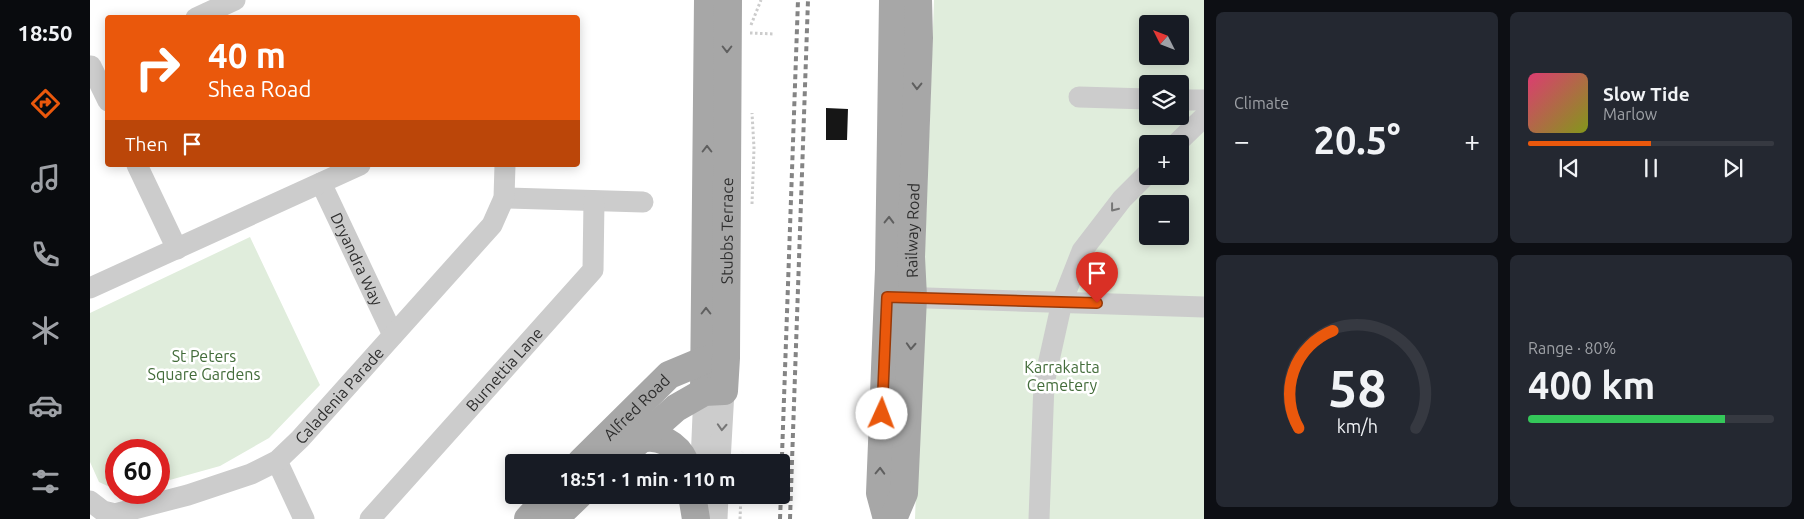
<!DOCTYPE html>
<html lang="en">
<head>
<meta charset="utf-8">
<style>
  :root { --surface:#171b24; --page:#242831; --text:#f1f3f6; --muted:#9ea1a6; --line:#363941; --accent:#ea580c }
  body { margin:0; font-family:Ubuntu,sans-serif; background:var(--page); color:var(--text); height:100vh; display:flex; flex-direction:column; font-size:19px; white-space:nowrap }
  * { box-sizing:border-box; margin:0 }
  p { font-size:16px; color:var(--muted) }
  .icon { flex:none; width:28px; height:28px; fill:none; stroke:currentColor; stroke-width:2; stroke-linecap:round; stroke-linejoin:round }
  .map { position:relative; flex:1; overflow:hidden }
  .drawer { display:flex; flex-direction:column; gap:12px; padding:12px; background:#0d0f14; width:600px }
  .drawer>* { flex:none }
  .top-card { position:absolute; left:15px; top:15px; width:475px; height:152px; border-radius:5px; box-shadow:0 2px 12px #0003; background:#ea580c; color:#fff; overflow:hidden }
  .needle { width:32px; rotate:312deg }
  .buttons { position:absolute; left:1049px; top:15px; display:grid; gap:10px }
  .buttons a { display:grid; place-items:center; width:50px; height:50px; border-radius:5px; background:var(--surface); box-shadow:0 2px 12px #0003; font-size:25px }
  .speed { position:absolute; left:15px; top:439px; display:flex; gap:10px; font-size:25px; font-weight:700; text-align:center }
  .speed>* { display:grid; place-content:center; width:65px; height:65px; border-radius:50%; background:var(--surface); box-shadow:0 2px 12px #0003; line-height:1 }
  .speed .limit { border:8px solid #d22; background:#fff; color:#111 }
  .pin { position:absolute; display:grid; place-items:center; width:42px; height:42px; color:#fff; margin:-51px -21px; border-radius:50% 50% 50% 0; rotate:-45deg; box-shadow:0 0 5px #0007 }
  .pin .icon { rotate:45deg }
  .me { position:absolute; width:55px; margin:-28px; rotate:2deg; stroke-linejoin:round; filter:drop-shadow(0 0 4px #0008) }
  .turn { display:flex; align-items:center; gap:18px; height:105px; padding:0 20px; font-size:22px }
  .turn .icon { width:65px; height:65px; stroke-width:2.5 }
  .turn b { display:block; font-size:35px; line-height:42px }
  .then { display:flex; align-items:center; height:48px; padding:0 20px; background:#0003; gap:10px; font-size:19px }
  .big { font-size:38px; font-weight:700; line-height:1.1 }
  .drawer .widget { flex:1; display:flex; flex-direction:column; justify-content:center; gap:8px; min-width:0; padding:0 18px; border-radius:8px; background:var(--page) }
  .drawer .dial { align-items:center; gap:0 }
  .dial svg { height:130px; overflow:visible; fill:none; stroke:var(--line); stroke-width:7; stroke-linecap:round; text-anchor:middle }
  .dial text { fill:var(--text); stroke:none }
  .song { display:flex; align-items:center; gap:15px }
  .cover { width:60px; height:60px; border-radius:8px; background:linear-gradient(135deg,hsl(340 70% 55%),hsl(70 70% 35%)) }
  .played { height:5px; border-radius:2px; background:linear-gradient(90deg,var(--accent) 50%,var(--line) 50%) }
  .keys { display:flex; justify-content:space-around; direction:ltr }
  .heat { display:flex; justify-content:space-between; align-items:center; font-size:28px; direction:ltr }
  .charge { height:8px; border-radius:4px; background:linear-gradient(90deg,#34c759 80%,var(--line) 0) }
  .drawer .tiles { flex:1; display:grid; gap:12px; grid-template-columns:repeat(2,1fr) }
  .trip { position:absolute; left:415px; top:454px; width:285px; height:50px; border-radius:5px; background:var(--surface); box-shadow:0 2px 12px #0003; font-weight:700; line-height:50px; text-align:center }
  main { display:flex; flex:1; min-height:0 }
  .dock { display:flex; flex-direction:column; width:90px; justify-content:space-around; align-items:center; background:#090b0e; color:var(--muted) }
  .dock .icon { width:35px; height:35px }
  .dock .selected { color:var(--accent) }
  .dock b { font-size:22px; color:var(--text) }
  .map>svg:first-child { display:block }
  .green { fill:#e0eddc; fill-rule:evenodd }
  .building { fill:#161616 }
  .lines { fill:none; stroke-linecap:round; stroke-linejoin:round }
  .path { stroke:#ccc; stroke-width:3; stroke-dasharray:2.5 2.5; stroke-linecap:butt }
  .minor { stroke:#ccc; stroke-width:21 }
  .major { stroke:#a7a7a7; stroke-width:28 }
  .rail { stroke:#848484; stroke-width:4; stroke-dasharray:5 4; stroke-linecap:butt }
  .oneway { stroke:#5f5f5f }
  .oneway2 { stroke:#767676 }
  .route-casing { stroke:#983908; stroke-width:12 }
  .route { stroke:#ea580c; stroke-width:9 }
  .labels { text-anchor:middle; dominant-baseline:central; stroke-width:5; stroke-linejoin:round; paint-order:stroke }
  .street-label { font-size:16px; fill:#2f2f2f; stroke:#fff }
  .park-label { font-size:16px; fill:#436c3a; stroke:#fff }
</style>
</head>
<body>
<main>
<nav class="dock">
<b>18:50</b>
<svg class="icon selected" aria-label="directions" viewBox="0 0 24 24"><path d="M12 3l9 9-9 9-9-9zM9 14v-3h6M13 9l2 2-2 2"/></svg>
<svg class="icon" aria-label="music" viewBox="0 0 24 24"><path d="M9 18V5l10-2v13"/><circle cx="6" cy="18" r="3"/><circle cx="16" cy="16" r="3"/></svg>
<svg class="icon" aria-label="phone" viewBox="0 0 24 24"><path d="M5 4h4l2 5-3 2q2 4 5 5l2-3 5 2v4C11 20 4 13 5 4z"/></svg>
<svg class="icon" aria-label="climate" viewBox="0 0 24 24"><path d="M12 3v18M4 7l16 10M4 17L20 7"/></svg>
<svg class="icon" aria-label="car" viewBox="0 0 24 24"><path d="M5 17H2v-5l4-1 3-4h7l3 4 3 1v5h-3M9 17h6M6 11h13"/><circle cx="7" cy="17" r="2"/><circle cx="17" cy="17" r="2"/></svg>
<svg class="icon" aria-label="filters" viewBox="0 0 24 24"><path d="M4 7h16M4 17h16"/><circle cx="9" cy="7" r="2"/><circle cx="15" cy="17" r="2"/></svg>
</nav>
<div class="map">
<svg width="1114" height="519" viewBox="0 0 1114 519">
  <rect width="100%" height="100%" fill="#fff"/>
  <!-- green -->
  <path class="green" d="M 844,0 L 1114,0 L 1114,519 L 825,519 ZM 1058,24 L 1090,24 L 1090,56 L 1058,56 ZM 1058,84 L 1090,84 L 1090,116 L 1058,116 ZM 1058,144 L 1090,144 L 1090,176 L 1058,176 ZM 1058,204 L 1090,204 L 1090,236 L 1058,236 Z
    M 160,237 L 230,385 L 179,438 L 130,466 L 69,483 L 69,450 L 26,450 L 26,490 L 9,482 L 0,462 L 0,313 Z"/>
  <!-- building -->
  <path class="building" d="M 736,108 L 758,109 L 757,140 L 736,140 Z"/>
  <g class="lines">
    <!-- path -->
    <path class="path" d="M 661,25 L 671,0
      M 660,33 L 685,34
      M 662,204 L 664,148 L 662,113
      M 652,462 L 653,452
      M 650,519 L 651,495"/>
    <!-- minor -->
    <g class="minor">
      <path d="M 106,18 L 145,0"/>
      <path d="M 1,66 L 18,101"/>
      <path d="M 989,97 L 1058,99"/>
      <path d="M 1090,100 L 1114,100"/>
      <path d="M 1086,144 L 1114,117"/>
      <path d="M 47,165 L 87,249"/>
      <path id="s1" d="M 231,183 L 303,335"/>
      <path d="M 414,198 L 553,202"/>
      <path d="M 0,288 L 270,165"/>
      <path d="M 807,297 L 1114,307"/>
      <path d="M 187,461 L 214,519"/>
      <path d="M 611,462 L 614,392"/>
      <path d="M 630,462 L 634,391"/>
      <path id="s2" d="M 0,501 L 13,511 L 25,514 L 98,495 L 161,474 L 187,461 L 210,439 L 402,225 L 414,198 L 415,165"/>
      <path id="s3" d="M 280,519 L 503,270 L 504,201"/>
      <path d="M 627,519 L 628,495"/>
      <path d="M 949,519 L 954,383 L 972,302 L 992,251 L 1032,199 L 1058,173"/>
    </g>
    <!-- major -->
    <g class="major">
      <path d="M 614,392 L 618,0"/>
      <path d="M 550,439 C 569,434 587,444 595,462"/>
      <path id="s4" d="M 491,462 L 579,375 L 615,360 L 630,359"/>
      <path id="s5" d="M 525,462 L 586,408 L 614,392 L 634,391 L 636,358 L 638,0"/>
      <path d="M 602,495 L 606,519"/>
      <path d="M 438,519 L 460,495"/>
      <path d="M 464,519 L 489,495"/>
      <path d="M 797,519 L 790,493 L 799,269 L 803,0"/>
      <path id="s6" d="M 803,519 L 814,493 L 823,297 L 821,257 L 829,38 L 828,0"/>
    </g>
    <!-- rail -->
    <path class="rail" d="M 691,484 L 708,0
      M 690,519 L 691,495
      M 700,519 L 718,0"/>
  </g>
  <!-- one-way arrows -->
  <defs><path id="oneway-chevron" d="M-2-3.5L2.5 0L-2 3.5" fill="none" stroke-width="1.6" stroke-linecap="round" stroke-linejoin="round" transform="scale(1.25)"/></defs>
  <g class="oneway">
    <use href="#oneway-chevron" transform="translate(637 49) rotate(90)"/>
    <use href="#oneway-chevron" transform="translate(827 86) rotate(91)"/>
    <use href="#oneway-chevron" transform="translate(617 149) rotate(-90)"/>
    <use href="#oneway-chevron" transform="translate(799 220) rotate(-89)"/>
    <use href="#oneway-chevron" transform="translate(616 311) rotate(-90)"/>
    <use href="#oneway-chevron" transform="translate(821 346) rotate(93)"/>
    <use href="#oneway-chevron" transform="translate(790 471) rotate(-88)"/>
  </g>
  <g class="oneway2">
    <use href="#oneway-chevron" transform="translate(1024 208) rotate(128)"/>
    <use href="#oneway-chevron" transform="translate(632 427) rotate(93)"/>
  </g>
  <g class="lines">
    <!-- route casing -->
    <g class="route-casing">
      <path id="route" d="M 792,414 L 797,297 L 1007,303"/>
    </g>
    <!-- route -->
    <use href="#route" class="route"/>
  </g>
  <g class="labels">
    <!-- street labels -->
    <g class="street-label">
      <text stroke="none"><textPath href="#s5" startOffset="294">Stubbs Terrace</textPath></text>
      <text stroke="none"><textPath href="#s6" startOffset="291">Railway Road</textPath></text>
      <text stroke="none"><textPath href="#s1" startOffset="84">Dryandra Way</textPath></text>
      <text stroke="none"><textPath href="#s3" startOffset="201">Burnettia Lane</textPath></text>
      <text stroke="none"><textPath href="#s2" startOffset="290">Caladenia Parade</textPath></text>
      <text stroke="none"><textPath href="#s4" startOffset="78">Alfred Road</textPath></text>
    </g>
    <!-- park labels -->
    <g class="park-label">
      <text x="114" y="356">St Peters<tspan x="114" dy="18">Square Gardens</tspan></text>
      <text x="972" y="367">Karrakatta<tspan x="972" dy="18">Cemetery</tspan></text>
    </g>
  </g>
</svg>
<div class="buttons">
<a><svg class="needle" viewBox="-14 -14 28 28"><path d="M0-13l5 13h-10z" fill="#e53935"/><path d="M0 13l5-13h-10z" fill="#9ea1a6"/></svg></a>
<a><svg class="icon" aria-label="layers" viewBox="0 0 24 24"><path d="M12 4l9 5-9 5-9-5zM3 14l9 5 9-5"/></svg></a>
<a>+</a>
<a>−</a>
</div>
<div class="speed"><div class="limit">60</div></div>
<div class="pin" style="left:1007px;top:303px;background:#d93025"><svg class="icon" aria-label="arrive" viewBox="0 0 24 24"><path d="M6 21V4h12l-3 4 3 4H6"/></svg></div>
<svg class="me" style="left:792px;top:414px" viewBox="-20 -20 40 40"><circle r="19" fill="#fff"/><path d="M0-13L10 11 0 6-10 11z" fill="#ea580c"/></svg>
<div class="trip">18:51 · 1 min · 110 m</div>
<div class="top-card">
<div class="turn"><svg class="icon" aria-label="right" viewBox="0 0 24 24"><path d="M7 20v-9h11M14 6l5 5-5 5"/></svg><div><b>40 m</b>Shea Road</div></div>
<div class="then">Then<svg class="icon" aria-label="arrive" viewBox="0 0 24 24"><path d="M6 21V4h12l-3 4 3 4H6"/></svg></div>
</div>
</div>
<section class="drawer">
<div class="tiles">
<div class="widget"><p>Climate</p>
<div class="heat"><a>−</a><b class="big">20.5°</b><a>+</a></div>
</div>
<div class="widget">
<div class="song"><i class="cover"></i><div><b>Slow Tide</b><p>Marlow</p></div></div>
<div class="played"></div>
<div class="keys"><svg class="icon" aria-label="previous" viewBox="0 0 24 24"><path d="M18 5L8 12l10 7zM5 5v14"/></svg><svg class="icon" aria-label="pause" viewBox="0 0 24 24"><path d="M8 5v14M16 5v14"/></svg><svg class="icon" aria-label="next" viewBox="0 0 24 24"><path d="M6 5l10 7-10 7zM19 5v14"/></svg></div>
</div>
<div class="widget dial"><svg viewBox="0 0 100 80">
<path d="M14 69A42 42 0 1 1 86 69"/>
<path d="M14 69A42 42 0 0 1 35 9" stroke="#ea580c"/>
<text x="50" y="56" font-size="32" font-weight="700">58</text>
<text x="50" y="72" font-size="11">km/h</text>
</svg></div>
<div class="widget"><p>Range · 80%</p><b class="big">400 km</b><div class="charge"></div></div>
</div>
</section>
</main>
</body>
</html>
